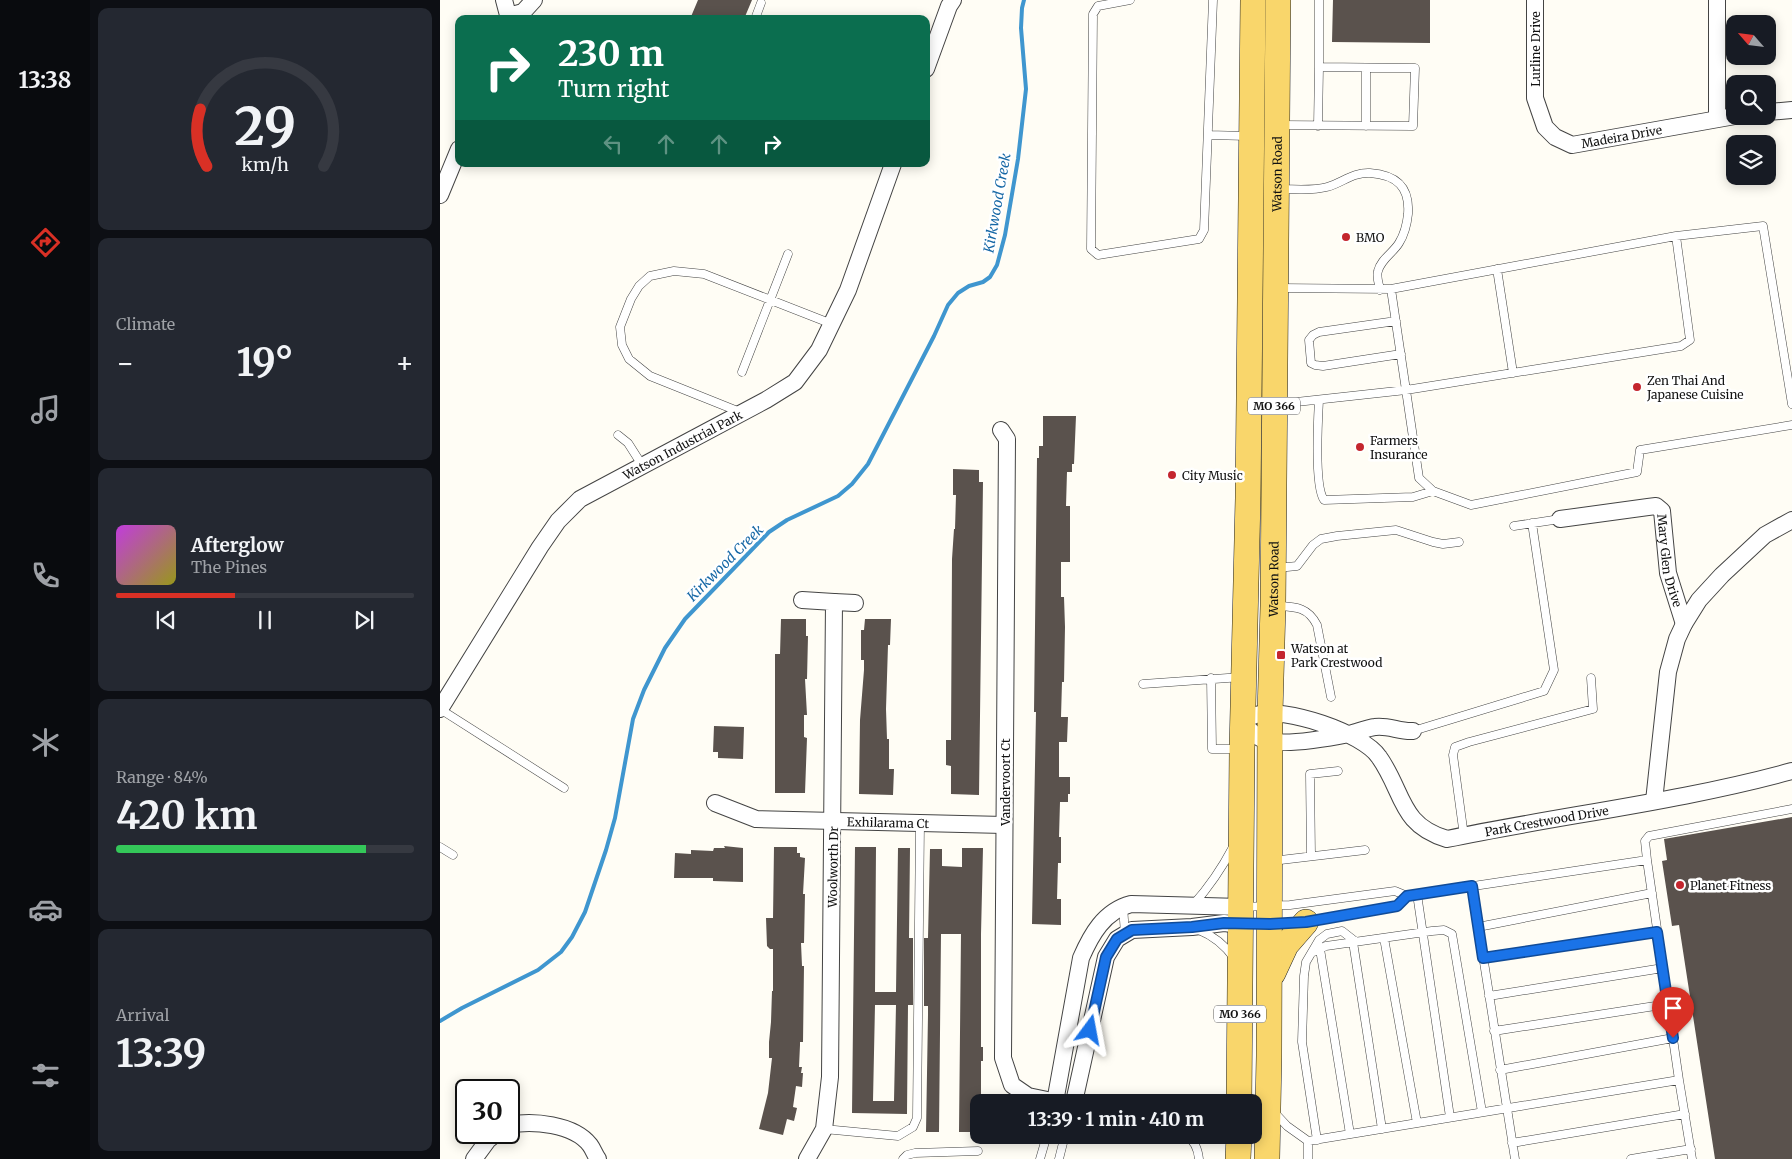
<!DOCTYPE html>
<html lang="en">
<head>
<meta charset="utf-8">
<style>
  :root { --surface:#171b24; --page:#242831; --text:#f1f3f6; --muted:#9ea1a6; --line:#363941; --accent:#d93025 }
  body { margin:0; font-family:Merriweather,serif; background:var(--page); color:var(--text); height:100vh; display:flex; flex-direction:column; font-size:19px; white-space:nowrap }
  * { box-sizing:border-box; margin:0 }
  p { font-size:16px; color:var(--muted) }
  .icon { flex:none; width:28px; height:28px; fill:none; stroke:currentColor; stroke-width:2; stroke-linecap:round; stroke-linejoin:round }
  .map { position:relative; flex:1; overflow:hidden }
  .sheet { display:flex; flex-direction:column; gap:8px; padding:8px; background:#0d0f14; width:350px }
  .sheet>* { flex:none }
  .banner { position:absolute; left:15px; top:15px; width:475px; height:152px; border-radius:10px; box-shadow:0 2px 12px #0003; background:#0b6e4f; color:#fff; overflow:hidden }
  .needle { width:32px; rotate:298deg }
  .controls { position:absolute; left:1286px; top:15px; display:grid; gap:10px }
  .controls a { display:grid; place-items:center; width:50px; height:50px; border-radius:10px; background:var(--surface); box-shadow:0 2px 12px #0003; font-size:25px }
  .speed { position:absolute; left:15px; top:1079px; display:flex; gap:10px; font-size:25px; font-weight:700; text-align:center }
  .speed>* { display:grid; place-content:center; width:65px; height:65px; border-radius:50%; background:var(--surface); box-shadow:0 2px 12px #0003; line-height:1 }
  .speed .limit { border:2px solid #111; border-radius:8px; background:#fff; color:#111 }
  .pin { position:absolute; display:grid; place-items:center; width:42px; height:42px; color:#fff; margin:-51px -21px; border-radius:50% 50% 50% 0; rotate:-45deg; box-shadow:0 0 5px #0007 }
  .pin .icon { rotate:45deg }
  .me { position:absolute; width:55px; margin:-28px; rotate:13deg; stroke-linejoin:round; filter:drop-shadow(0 0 4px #0008) }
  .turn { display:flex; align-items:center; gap:18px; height:105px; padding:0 20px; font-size:22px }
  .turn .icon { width:65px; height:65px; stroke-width:2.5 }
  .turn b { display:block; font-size:35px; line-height:42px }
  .lanes { display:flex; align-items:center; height:48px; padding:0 20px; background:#0003; justify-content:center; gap:25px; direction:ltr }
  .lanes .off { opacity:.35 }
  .big { font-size:38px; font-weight:700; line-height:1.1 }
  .sheet .tile { flex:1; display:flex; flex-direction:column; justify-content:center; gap:8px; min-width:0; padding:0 18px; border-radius:10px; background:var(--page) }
  .sheet .dial { align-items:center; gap:0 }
  .dial svg { height:130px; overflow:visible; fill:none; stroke:var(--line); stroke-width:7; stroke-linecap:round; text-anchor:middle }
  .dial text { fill:var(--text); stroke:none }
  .song { display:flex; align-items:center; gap:15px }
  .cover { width:60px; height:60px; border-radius:8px; background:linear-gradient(135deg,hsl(290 70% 55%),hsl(60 70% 35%)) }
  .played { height:5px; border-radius:2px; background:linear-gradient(90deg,var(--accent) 40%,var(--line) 40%) }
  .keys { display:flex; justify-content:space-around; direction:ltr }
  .heat { display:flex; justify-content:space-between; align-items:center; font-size:28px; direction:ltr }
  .charge { height:8px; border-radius:4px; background:linear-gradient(90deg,#34c759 84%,var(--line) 0) }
  .trip { position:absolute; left:530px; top:1094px; width:292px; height:50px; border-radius:10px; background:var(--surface); box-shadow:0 2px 12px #0003; font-weight:700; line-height:50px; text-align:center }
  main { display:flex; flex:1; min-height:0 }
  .dock { display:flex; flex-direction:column; width:90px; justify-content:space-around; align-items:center; background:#090b0e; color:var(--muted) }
  .dock .icon { width:35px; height:35px }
  .dock .active { color:var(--accent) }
  .dock b { font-size:22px; color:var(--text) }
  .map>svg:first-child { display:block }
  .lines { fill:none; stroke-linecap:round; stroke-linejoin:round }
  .stream { stroke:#3f96cf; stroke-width:4 }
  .building { fill:#5a524d; fill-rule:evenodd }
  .service-casing { stroke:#444; stroke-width:9 }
  .minor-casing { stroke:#444; stroke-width:18 }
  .primary-casing { stroke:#222; stroke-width:26 }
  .service { stroke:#fff; stroke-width:8 }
  .minor { stroke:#fff; stroke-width:16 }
  .primary { stroke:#f9d66b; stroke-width:25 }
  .route-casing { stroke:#114b97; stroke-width:12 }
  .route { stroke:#1a73e8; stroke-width:9 }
  .poi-dot { fill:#c4262e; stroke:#fff; stroke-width:2 }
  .labels { text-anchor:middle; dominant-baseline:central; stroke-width:5; stroke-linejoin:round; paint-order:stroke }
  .shield { fill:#fff; stroke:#585858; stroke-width:1 }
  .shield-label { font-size:11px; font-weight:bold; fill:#111 }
  .street-label { font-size:12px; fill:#111; stroke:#fff }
  .poi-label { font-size:12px; fill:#111; stroke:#fff; text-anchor:start }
  .water-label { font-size:14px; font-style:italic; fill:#1768a6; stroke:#fff }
</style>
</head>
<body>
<main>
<nav class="dock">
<b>13:38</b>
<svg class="icon active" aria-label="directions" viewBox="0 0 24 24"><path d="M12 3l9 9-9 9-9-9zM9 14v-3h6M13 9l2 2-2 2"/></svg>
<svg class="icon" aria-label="music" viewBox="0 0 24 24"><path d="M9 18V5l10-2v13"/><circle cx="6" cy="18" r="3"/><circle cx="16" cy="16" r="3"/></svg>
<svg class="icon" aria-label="phone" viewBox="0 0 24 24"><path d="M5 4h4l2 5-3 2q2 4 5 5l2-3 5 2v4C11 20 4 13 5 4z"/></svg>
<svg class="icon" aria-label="climate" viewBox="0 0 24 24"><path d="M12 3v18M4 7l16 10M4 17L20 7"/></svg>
<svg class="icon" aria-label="car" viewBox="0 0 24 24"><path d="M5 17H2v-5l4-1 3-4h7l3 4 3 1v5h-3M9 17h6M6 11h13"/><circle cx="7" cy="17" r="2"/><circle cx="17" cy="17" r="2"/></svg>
<svg class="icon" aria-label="filters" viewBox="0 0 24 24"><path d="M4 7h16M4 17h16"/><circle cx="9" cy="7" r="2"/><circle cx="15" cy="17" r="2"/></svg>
</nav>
<section class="sheet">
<div class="tile dial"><svg viewBox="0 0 100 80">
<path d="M14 69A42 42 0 1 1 86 69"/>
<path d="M14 69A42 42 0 0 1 10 34" stroke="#d93025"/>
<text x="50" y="56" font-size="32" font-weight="700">29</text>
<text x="50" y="72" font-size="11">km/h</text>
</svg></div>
<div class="tile"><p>Climate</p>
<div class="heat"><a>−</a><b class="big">19°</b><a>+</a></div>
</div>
<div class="tile">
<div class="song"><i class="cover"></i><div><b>Afterglow</b><p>The Pines</p></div></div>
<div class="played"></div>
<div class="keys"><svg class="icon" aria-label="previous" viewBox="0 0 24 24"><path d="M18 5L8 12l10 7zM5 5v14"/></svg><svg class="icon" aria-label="pause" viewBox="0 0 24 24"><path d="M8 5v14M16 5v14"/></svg><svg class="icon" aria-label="next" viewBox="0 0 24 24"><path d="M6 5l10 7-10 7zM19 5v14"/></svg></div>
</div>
<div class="tile"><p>Range · 84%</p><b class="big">420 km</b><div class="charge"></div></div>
<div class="tile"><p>Arrival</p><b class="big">13:39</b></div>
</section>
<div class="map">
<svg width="1352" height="1159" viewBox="0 0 1352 1159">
  <rect width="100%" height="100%" fill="#fffdf5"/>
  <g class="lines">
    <!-- stream -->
    <path class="stream" d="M 0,1021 L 22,1008 L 98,970 L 121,952 L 132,937 L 145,912 L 166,850 L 175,818 L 193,719 L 204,690 L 225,648 L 245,619 L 329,532 L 347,520 L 398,496 L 412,484 L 428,464 L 494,336 L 508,305 L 518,293 L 529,286 L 543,282 L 550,277 L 557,265 L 565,235 L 578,159 L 586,89 L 581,28 L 582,8 L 584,0"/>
  </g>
  <!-- building -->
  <path class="building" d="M 258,0 L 312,0 L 304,19 L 250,19 Z
    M 893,0 L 990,0 L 990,43 L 892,42 Z
    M 603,416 L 636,416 L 634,464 L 632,464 L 632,472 L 627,472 L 626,506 L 630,506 L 630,562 L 621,562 L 621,597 L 624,597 L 625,627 L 624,682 L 622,682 L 621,717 L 628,717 L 627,742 L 619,742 L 619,777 L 630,777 L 630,794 L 628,794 L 628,802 L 620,802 L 619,837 L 621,837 L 621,863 L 618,863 L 617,899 L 621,899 L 621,925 L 592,924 L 596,712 L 594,712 L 597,458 L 599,458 L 599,446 L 603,446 Z
    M 513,469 L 539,470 L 539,482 L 543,482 L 539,795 L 511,794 L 511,766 L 506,765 L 506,740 L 511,740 L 512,559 L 514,529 L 515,529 L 516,495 L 513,495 Z
    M 341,619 L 366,619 L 366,636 L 368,636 L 367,679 L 365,679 L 367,715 L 364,715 L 364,737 L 367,738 L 365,793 L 335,793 L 335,654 L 340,654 Z
    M 425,619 L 451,619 L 450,645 L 448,645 L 446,709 L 447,739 L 449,739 L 449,769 L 454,769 L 453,795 L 419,794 L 420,720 L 424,670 L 424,660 L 421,660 L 421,630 L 424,630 Z
    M 274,726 L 304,727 L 303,759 L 278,758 L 278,752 L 273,752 Z
    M 1352,817 L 1352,1159 L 1275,1159 L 1239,925 L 1232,926 L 1222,861 L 1227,860 L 1224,839 Z
    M 284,846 L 303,848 L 303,882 L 273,881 L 273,878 L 234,878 L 235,853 L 251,854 L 251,850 L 273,851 L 274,848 L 285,848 Z
    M 334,847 L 357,847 L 357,853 L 360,853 L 360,857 L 365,858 L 363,894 L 365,894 L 364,943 L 361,943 L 362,966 L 364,966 L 363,1042 L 360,1042 L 360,1045 L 359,1067 L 362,1067 L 361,1073 L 363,1073 L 362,1087 L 356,1086 L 353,1107 L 357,1108 L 354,1121 L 347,1119 L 343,1135 L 319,1129 L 328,1093 L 332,1058 L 329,1058 L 329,1042 L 331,1022 L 332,991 L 333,991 L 333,949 L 330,949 L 327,946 L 326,918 L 333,918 Z
    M 415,847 L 436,847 L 435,992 L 456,992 L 458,848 L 470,848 L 469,938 L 473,938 L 473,1005 L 468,1005 L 467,1114 L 412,1113 ZM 435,1005 L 456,1005 L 454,1101 L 433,1101 Z
    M 522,848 L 543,848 L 541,934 L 541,1047 L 543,1047 L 543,1061 L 541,1061 L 541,1096 L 539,1102 L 539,1132 L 519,1132 L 521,934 L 501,934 L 499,1132 L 486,1132 L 488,1015 L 488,1006 L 484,1006 L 484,938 L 488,938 L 490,849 L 502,849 L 502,866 L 522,867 Z"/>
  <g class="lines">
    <!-- service casing -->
    <g class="service-casing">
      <path id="service" d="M 690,0 L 658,6 L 653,14 L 651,249 L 658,255 L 759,239 L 764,230 L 773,0
        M 315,19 L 321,3
        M 879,67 L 879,0
        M 840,125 L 973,126 L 975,68 L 879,67 L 878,126
        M 926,126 L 926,68
        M 768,135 L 808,136
        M 841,189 C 855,189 872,191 887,187 C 902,183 913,172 930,173 C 957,175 970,187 968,214 C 967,224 964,235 959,243 C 953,253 941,259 938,271 C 936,276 939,284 940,290
        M 1057,269 L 1073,373
        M 838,288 L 951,289 L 1236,236 L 1323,226 L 1352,404
        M 951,289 L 979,478 L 993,491 L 1031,505 L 1197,472 L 1200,450 L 1352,425
        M 956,321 L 879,332 L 873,335 L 869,340 L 871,363 L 875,365 L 883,366 L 961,354
        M 302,372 L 348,254
        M 879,400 C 878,419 874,486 884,500 L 973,497 L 993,491
        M 838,404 L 966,390 L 1241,346 L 1250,340 L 1236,236
        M 300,412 L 210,376 L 189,359 L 182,345 L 180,327 L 191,299 L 199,286 L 210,276 L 234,271 L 264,274 L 392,324
        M 178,435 L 188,443 L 202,465
        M 1074,526 L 1120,519
        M 837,568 L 857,566 L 873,545 L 881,539 L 897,536 L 956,530 L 993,542 L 1003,544 L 1019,542
        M 837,606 C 856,607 868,607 877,625 L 891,697
        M 771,678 L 772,749 L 798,749
        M 703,684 L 802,677
        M 0,709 L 124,788
        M 973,731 L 1104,691 L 1114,670 L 1092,523
        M 1024,836 L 1013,755 L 1015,747 L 1029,742 L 1153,709 L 1151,678
        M 0,847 L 13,855
        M 871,856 L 870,774 L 898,771
        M 832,861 L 925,850
        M 1032,886 L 1075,1159
        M 977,894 L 1010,1117
        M 753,905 C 769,887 782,868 793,847
        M 683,906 L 685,934
        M 803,907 L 850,905 L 955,891 L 967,896 L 1207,860 L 1205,841 L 1209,836 L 1352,809
        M 870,921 L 957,906 L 967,896
        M 805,925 L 858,922
        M 1038,927 L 1212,893
        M 759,930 C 774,936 784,944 794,958
        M 944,938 L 977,1123
        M 913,942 L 942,1129
        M 880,949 L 910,1134
        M 873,952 L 886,946 L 992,931 L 1004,930 L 1012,934 L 1042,1112
        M 1043,958 L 1217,932
        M 1049,996 L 1223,968
        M 1054,1031 L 1228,1004
        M 1060,1070 L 1233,1038
        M 1239,1080 L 1252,1159
        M 834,1112 L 847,1126 L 868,1141 L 1239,1080 L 1207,860
        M 384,1129 L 458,1136 L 473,1127 L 477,1118 L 480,823
        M 746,1135 C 755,1141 758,1149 759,1159
        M 877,1140 L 862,1042 L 864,976 L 866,962 L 879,940 L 887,934 L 902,931 L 916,942
        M 1072,1143 L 1245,1114
        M 463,1159 L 467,1155 L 475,1153 L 538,1151
        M 600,1159 L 607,1135
        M 619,1159 L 625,1135
        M 868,1159 L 868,1141
        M 1191,1159 L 1251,1149"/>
    </g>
    <!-- minor casing -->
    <g class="minor-casing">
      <g id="minor">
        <path d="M 64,0 L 69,19"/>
        <path id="s1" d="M 1095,0 L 1095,98 L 1105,127 L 1115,137 L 1132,145 L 1295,116"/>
        <path d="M 1277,0 L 1277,118"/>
        <path d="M 68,16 L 83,12 L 94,0"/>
        <path d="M 486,69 L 509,6 L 513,0"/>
        <path d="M 1328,112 L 1352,110"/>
        <path d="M 0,195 L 19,149"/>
        <path d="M 561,430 L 567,439 L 563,1058 L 572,1085 L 588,1096 L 617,1102"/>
        <path id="s2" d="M 1120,519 L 1208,507 L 1216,506 L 1222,511 L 1228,573 L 1244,624"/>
        <path d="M 362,600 L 394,602 L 390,1077 L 384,1129 L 367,1159"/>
        <path d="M 394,602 L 415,603"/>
        <path id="s3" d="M 0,709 L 100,547 L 118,521 L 140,499 L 326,400 L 355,382 L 379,350 L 408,290 L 453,164"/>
        <path id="s4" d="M 973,731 C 960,732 948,725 935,727 C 926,728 918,732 909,734 C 889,738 837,748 820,738 C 814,735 808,728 803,723 C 807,720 811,716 816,715 C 844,706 923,733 939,757 C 964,792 959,825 1007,839 C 1122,815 1239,802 1352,771"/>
        <path d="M 1214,801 L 1228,672 L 1237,639 L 1244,624 L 1259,600 L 1282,575 L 1325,535 L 1352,520"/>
        <path id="s5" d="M 275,803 L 316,819 L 564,825"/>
        <path d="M 615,1102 L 641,958 C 651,935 664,911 691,904 L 801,907"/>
        <path d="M 634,1102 L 666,957 L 677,939 L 692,930 L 752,927 L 784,923 L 801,925"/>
        <path d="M 69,1125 C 92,1120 134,1124 150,1145 C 153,1149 155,1155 158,1159"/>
        <path d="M 34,1159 L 48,1140 L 58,1132"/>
      </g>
    </g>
    <!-- primary casing -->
    <g class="primary-casing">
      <g id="primary">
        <path d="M 833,973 L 846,945 L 866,922"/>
        <path d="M 799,1102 L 802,749 L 808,498 L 813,0"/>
        <path d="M 798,1159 L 799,1135"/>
        <path id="s6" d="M 827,1159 L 829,1056 L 830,714 L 833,606 L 838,0"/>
      </g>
    </g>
    <!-- service -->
    <use href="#service" class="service"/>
    <!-- minor -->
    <use href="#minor" class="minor"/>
    <!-- primary -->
    <use href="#primary" class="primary"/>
  </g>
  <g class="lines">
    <!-- route casing -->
    <g class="route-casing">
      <path id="route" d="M 650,1030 L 666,957 L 677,939 L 692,930 L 752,927 L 784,923 L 830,924 L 866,922 L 957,906 L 967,896 L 1032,886 L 1043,958 L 1217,932 L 1233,1038"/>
    </g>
    <!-- route -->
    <use href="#route" class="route"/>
  </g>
  <!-- markers -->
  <g class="poi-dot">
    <circle cx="906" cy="237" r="5"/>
    <circle cx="1197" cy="387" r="5"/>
    <circle cx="920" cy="447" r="5"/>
    <circle cx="732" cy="475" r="5"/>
    <rect x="836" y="650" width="10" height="10" rx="2.5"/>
    <circle cx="1240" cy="885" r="5"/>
  </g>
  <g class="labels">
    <!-- shield labels -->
    <g class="shield">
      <rect x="808" y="397.5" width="52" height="17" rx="4"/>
      <rect x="774" y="1005.5" width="52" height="17" rx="4"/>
    </g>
    <g class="shield-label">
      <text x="834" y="406">MO 366</text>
      <text x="800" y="1014">MO 366</text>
    </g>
    <!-- street labels -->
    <g class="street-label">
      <text transform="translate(1095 49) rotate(-90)">Lurline Drive</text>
      <text stroke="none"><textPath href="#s1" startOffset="212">Madeira Drive</textPath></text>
      <text stroke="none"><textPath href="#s6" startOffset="985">Watson Road</textPath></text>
      <text stroke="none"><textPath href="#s3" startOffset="369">Watson Industrial Park</textPath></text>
      <text stroke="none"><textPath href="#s2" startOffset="155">Mary Glen Drive</textPath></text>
      <text stroke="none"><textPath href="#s6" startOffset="580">Watson Road</textPath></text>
      <text transform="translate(565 782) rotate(-90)">Vandervoort Ct</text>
      <text stroke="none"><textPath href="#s4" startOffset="540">Park Crestwood Drive</textPath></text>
      <text stroke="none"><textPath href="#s5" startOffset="176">Exhilarama Ct</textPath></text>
      <text transform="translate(393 867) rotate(-89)">Woolworth Dr</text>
    </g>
    <!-- poi labels -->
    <g class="poi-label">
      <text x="916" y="237">BMO</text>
      <text x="1207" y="380">Zen Thai And<tspan x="1207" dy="14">Japanese Cuisine</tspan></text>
      <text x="930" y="440">Farmers<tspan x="930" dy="14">Insurance</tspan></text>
      <text x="742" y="475">City Music</text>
      <text x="851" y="648">Watson at<tspan x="851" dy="14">Park Crestwood</tspan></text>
      <text x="1250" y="885">Planet Fitness</text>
    </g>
    <!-- water labels -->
    <g class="water-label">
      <text transform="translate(557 203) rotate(-80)">Kirkwood Creek</text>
      <text transform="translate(285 563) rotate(-45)">Kirkwood Creek</text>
    </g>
  </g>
</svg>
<div class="controls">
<a><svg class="needle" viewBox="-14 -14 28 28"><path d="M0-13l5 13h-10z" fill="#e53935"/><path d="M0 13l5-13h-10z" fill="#9ea1a6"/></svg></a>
<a><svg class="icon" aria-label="search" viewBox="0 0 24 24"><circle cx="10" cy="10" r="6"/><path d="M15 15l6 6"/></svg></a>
<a><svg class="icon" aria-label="layers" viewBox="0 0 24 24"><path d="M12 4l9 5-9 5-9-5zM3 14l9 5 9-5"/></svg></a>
</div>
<div class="speed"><div class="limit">30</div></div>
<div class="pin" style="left:1233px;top:1038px;background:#d93025"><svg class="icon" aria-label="arrive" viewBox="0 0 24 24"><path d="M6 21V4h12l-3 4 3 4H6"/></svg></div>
<svg class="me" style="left:650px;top:1030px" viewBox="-20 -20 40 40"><path d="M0-17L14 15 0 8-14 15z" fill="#1a73e8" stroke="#fff" stroke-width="4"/></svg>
<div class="trip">13:39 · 1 min · 410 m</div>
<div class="banner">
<div class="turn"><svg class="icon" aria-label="right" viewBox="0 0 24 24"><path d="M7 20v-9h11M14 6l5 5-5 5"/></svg><div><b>230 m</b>Turn right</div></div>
<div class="lanes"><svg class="icon off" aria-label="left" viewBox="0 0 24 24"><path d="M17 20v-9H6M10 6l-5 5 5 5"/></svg><svg class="icon off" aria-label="ahead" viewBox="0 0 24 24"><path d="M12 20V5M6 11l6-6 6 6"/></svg><svg class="icon off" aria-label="ahead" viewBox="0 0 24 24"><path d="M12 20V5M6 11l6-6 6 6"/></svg><svg class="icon" aria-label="right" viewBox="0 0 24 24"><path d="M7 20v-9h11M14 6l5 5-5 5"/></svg></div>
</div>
</div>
</main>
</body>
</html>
